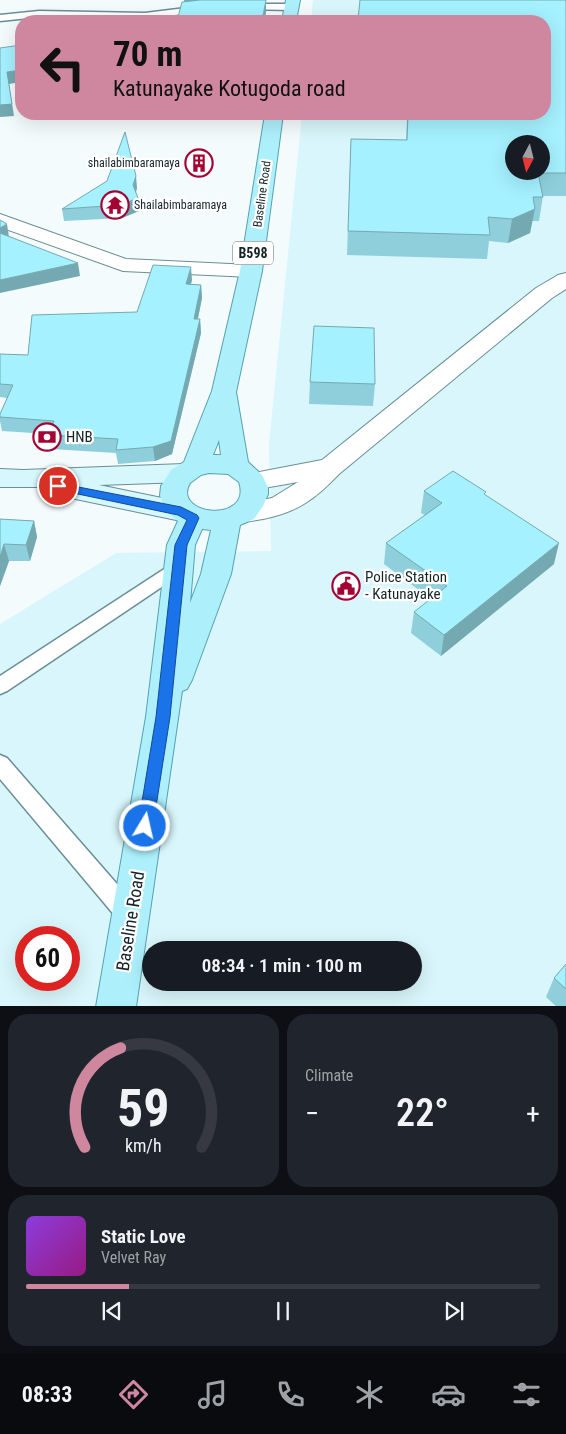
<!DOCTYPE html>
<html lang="en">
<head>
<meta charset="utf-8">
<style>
  :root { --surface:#171b24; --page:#20242c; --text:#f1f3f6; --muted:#9ea1a6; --line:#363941; --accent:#ce879f }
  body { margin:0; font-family:"Roboto Condensed",sans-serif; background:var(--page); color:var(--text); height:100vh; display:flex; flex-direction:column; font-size:19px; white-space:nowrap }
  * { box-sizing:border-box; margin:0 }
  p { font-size:16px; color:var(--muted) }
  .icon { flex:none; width:28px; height:28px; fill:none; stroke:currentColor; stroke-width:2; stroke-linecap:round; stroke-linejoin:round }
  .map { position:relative; height:1006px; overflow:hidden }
  .panel { display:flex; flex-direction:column; gap:8px; padding:8px; background:#0d0f14; flex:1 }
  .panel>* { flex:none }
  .guide { position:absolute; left:15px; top:15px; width:536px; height:105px; border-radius:20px; box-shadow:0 5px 20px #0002; background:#ce879f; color:#111; overflow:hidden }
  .needle { width:32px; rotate:187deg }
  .fabs { position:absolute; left:505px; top:135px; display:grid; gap:10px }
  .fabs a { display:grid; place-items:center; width:45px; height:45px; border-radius:50%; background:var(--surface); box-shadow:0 5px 20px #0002; font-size:25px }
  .speed { position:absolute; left:15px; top:926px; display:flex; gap:10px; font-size:25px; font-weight:700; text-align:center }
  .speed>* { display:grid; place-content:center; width:65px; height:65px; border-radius:50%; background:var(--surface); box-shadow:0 5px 20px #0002; line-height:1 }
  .speed .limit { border:8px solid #d22; background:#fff; color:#111 }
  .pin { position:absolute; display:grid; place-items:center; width:42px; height:42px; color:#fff; margin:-21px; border:2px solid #fff; border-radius:50%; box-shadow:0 1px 5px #0007 }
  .me { position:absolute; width:55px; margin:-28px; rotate:9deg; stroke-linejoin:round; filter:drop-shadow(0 0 4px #0008) }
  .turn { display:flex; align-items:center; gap:18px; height:105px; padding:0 15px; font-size:22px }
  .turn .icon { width:65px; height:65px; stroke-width:2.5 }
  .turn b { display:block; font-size:35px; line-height:42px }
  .big { font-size:38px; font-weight:600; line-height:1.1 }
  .panel .card { flex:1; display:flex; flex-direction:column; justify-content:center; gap:8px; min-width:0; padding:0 18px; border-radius:20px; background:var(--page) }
  .panel .dial { align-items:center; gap:0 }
  .dial svg { height:130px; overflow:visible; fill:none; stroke:var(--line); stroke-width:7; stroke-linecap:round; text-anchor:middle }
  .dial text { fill:var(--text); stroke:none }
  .song { display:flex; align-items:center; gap:15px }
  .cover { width:60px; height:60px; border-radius:8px; background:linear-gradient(135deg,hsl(270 70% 55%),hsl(310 70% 35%)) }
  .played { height:5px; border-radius:2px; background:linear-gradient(90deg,var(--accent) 20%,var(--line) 20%) }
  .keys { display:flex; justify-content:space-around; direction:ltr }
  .heat { display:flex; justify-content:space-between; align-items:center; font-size:28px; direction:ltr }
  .panel .tiles { flex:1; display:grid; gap:8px; grid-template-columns:1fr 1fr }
  .card:last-child { grid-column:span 2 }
  .trip { position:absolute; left:142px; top:941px; width:280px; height:50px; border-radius:25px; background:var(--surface); box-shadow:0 5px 20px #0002; font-weight:600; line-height:50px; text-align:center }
  .menu { display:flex; height:80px; justify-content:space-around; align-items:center; background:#090b0e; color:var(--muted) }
  .menu .icon { width:35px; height:35px }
  .menu .active { color:var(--accent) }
  .menu b { font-size:22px; color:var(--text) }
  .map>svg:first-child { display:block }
  .built { fill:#d8f6fb; fill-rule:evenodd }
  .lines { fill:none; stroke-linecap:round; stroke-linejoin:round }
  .service-casing { stroke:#698e95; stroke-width:3 }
  .minor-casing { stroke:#698e95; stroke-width:2 }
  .secondary-casing { stroke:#698e95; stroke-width:2 }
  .primary-casing { stroke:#55a2b0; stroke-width:2 }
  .service { fill:#fff; fill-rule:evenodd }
  .minor { fill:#fff; fill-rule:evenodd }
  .secondary { fill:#d6f8fd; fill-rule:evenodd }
  .primary { fill:#adf0fb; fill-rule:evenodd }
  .wall { fill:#8ecfdb }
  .shaded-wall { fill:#74a9b2 }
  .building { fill:#a5f1ff; stroke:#74a9b2; fill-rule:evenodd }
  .route { fill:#1a73e8; stroke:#114b97 }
  .labels { text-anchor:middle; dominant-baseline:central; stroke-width:4.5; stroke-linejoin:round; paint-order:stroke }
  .far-poi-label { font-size:12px; fill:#152427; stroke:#fff; text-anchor:end }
  .far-street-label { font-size:12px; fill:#152427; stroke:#fff }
  .shield { fill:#fff; stroke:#5b6668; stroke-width:1 }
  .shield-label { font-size:14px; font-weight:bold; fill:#152427 }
  .poi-label { font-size:15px; fill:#152427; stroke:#fff; text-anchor:start }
  .near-street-label { font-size:18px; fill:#152427; stroke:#fff }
</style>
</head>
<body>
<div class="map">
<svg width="566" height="1007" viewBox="0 0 566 1007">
  <rect width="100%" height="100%" fill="#f4fbfd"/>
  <!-- built -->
  <path class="built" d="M 313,0 L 566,0 L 566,1006 L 0,1007 L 0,624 L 116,553 L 271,551 L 269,444 L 302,114 L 545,114 L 545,21 L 311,21 ZM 514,144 L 541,144 L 541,171 L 514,171 ZM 26,938 L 69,938 L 69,980 L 26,980 ZM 151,950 L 414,950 L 414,982 L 151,982 Z"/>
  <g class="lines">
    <!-- service casing -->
    <g class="service-casing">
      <path id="service" d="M 244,4 L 291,4 L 295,7 L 291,10 L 241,9 L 241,5 Z
        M 202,6 L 206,9 L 205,11 L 145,19 L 39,17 L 0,21 L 0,15 L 39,11 L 145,13 Z
        M 178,562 L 184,564 L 187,568 L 184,572 L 7,691 L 0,694 L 0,676 L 172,564 Z
        M 0,755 L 7,758 L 137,907 L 140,915 L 137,923 L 129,926 L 121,923 L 0,779 Z"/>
    </g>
    <!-- minor casing -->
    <g class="minor-casing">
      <path id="minor" d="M 0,214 L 126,259 L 251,265 L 259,266 L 262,271 L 259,276 L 251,277 L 123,271 L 0,227 Z
        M 566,273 L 566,289 L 552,298 L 339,474 C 315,499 298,512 263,519 C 252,521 243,523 232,520 L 228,513 L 232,506 L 272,498 L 298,482 L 253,490 L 243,487 L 240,481 L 243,475 L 322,460 L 536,288 L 558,275 Z"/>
    </g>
    <!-- secondary casing -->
    <g class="secondary-casing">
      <path id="secondary" d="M 184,464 L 193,467 L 197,473 L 193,479 L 184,482 L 99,485 L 191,504 L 195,511 L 191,518 L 181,521 L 66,497 L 56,495 L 53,487 L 0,487 L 0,469 L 23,470 Z"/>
    </g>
    <!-- primary casing -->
    <g class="primary-casing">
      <path id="primary" d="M 286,0 L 300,0 L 296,21 L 282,21 Z
        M 265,114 L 283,114 L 262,271 L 236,392 L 248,462 L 262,475 L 268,487 L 268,494 L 263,506 L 254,519 L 240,525 L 231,574 L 192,680 L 187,689 L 182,691 L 136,1007 L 96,1007 L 146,717 L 167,545 L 178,521 L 168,513 L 164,506 L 160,496 L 161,486 L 171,470 L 184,462 L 212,391 L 240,271 ZM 219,440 L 221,455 L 213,455 ZM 209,473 L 228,474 L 239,482 C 253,524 171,516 190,483 L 201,475 ZM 202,529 L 211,530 L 201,574 L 190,603 L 195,545 Z"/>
    </g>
    <!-- service -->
    <use href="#service" class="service"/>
    <!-- minor -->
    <use href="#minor" class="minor"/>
    <!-- secondary -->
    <use href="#secondary" class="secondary"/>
    <!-- primary -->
    <use href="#primary" class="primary"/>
  </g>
  <!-- wall -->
  <path class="wall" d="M 360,0 L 566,0 L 566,196 L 543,196 L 539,221 L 532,221 L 530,233 L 508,243 L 489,241 L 487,259 L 347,255 L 351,139 L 406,140 L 407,118 L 362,117 L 362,114 L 545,114 L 545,21 L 358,21 Z
    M 174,114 L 205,114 L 204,117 L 175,116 Z
    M 137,188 L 136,193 L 139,211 L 122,218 L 64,221 L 62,209 Z
    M 192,280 L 191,284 L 201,285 L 202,298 L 198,319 L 200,319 L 201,333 L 172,454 L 155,461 L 118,464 L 116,453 L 51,449 L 48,434 L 2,431 L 0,421 L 0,414 L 7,398 L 0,397 L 0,354 L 28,355 L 137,312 Z
    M 310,382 L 375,384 L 373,406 L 309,404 Z
    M 424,491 L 486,496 L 554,564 L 441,656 L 411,633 L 414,612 L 431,599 L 384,564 L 386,543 L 425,515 L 421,513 Z
    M 0,519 L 34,521 L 37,537 L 30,561 L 9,561 L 0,586 Z
    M 566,964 L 566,1007 L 557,1007 L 546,997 L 554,978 Z"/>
  <!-- shaded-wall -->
  <path class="shaded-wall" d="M 184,0 L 216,0 L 185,6 Z
    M 266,0 L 266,12 L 265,21 L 262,21 Z
    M 21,70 L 21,82 L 9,84 L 14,116 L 0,117 L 0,105 L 7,72 Z
    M 95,114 L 119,114 L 119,118 L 95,120 Z
    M 136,176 L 137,188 L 134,197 L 133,185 Z
    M 138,198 L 139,211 L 122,218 L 120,205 Z
    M 535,209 L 530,233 L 508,243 L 512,219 Z
    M 7,224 L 9,237 L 0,242 L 0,228 Z
    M 78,263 L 80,276 L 0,293 L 0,280 Z
    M 191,267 L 192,280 L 187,297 L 186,284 Z
    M 201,285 L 202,298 L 195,332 L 194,319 Z
    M 200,319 L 201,333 L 172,454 L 155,461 L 153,447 Z
    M 34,521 L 37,537 L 30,561 L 26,545 Z
    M 559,543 L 554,564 L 441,656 L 444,635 Z
    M 4,544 L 9,561 L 0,586 L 0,557 Z"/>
  <!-- building -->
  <path class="building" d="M 200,0 L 266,0 L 262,21 L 177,21 L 182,2 Z
    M 360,0 L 566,0 L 566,173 L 538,173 L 543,197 L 533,197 L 535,209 L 512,219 L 488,217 L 490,235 L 348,231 L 351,139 L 407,140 L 408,114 L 545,114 L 545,21 L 368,21 L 368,19 L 358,19 ZM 514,144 L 541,144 L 541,171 L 514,171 Z
    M 21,45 L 21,70 L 7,72 L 12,104 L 0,105 L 0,48 Z
    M 125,132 L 136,176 L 133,185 L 138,198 L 120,205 L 62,209 L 107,181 Z
    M 0,220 L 7,224 L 0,228 Z
    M 0,233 L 78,263 L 0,280 Z
    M 153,265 L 191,267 L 186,284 L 201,285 L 194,319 L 200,319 L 171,441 L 153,447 L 116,450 L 118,439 L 48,435 L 54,421 L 0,417 L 0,414 L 13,385 L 0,384 L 0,354 L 28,355 L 32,315 L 137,312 Z
    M 314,326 L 374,328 L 375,384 L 310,382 Z
    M 453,471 L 486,492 L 484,494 L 559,543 L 444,635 L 414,612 L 447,586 L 386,543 L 442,503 L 424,491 Z
    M 0,519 L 34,521 L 26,545 L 4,544 L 0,557 Z
    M 566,964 L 566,989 L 554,978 Z"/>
  <!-- route -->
  <path class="route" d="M 58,483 L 181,507 L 197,515 L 199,518 L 187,545 L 170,717 L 153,826 L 150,831 L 145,832 L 140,831 L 138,826 L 156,717 L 175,545 L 187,520 L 178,515 L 54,489 L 53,486 L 54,484 Z"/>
  <!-- icons -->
  <defs>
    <g id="building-ring" transform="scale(1.4375)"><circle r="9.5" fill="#fff" stroke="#a30434" stroke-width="1.5"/><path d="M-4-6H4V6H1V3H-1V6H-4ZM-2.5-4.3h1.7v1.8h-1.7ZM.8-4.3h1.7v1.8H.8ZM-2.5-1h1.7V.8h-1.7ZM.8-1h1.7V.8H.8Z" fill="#a30434"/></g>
    <g id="temple-ring" transform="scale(1.4375)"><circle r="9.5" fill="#fff" stroke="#a30434" stroke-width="1.5"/><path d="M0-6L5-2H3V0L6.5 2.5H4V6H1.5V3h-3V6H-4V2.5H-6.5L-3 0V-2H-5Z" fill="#a30434"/></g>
    <g id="bank-ring" transform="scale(1.4375)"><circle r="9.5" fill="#fff" stroke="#a30434" stroke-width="1.5"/><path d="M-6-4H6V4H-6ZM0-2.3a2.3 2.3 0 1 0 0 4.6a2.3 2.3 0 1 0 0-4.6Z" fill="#a30434"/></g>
    <g id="civic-ring" transform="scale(1.4375)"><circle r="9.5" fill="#fff" stroke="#a30434" stroke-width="1.5"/><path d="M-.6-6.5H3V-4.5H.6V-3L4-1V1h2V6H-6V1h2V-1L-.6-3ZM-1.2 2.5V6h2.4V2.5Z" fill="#a30434"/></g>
  </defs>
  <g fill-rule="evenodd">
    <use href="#building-ring" x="199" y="163"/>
    <use href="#temple-ring" x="115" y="205"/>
    <use href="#bank-ring" x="47" y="437"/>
    <use href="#civic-ring" x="346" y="586"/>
  </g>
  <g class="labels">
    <!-- far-poi labels -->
    <g class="far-poi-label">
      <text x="180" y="163">shailabimbaramaya</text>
      <text x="134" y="205" text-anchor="start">Shailabimbaramaya</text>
    </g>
    <!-- far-street labels -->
    <g class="far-street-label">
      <text transform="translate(262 194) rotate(-82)">Baseline Road</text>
    </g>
    <!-- shield labels -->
    <rect class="shield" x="233" y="241.5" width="40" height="23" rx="4"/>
    <g class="shield-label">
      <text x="253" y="253">B598</text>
    </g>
    <!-- poi labels -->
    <g class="poi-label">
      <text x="66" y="437">HNB</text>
      <text x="365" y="577">Police Station<tspan x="365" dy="17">- Katunayake</tspan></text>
    </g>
    <!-- near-street labels -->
    <g class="near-street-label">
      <text transform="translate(130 921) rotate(-81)">Baseline Road</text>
    </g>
  </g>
</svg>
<div class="fabs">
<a><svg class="needle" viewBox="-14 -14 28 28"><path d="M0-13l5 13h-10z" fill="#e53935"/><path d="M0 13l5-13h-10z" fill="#9ea1a6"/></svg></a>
</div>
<div class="speed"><div class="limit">60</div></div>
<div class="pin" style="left:58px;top:486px;background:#d93025"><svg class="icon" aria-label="arrive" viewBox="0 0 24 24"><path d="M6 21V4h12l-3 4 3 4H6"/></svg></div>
<svg class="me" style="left:145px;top:826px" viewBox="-20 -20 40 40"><circle r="17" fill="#1a73e8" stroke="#fff" stroke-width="3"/><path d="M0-11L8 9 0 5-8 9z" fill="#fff"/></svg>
<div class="trip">08:34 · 1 min · 100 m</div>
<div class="guide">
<div class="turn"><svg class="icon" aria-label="left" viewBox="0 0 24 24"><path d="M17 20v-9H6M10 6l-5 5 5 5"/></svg><div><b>70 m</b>Katunayake Kotugoda road</div></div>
</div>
</div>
<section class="panel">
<div class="tiles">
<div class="card dial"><svg viewBox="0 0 100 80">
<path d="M14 69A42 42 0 1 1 86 69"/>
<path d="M14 69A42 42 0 0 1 36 8" stroke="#ce879f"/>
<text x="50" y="56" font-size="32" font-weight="700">59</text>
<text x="50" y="72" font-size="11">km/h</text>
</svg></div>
<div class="card"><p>Climate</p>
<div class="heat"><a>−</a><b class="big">22°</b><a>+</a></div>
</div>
<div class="card">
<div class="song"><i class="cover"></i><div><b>Static Love</b><p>Velvet Ray</p></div></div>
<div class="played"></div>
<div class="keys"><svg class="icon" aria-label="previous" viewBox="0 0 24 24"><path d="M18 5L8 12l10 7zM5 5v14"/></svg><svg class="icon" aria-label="pause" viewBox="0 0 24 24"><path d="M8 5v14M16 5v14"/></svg><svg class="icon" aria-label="next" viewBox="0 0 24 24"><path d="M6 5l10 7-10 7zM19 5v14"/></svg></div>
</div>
</div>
</section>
<nav class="menu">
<b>08:33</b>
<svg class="icon active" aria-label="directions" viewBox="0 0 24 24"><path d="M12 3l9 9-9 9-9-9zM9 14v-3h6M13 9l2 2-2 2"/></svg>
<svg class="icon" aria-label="music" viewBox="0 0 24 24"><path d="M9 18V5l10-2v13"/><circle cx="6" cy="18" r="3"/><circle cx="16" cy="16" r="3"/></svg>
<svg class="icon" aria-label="phone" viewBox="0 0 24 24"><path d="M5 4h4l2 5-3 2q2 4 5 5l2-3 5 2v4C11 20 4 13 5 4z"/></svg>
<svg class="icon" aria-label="climate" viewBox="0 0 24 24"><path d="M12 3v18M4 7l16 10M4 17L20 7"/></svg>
<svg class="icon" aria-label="car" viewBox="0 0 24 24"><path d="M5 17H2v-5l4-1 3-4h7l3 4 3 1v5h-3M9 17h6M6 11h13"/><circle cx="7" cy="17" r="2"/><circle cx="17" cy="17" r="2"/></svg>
<svg class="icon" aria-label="filters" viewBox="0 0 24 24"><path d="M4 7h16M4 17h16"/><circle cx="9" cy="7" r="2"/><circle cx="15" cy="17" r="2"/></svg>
</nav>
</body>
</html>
